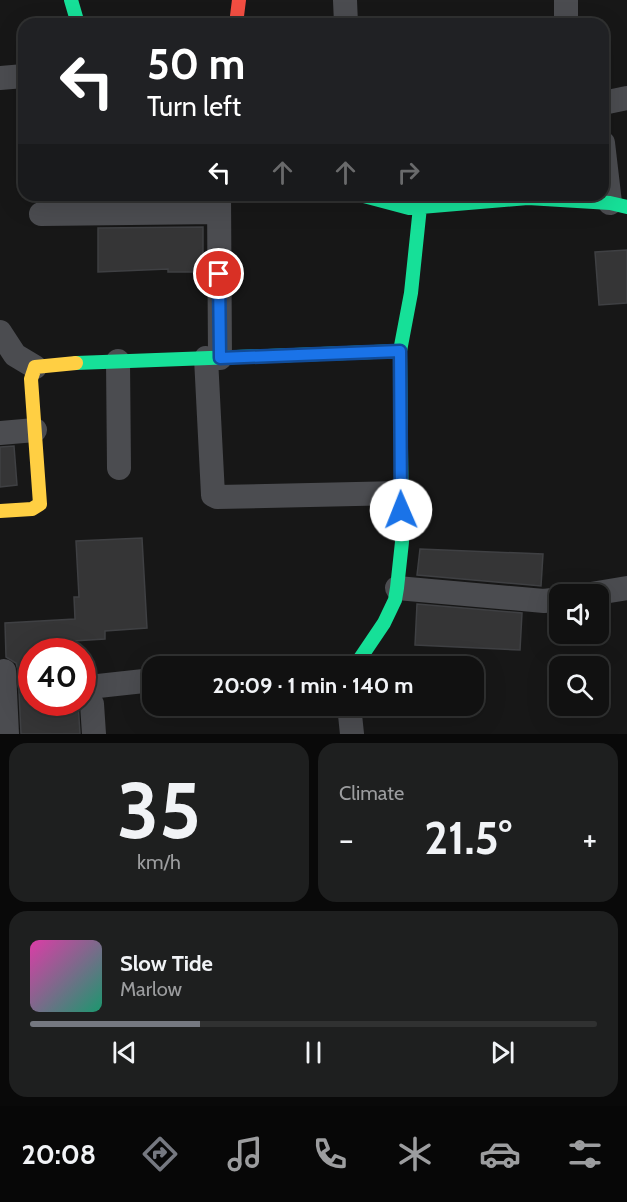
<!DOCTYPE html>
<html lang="en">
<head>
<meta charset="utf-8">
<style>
  :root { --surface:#111; --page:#1e1f1f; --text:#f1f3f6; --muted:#9c9d9f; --line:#303131; --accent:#757880 }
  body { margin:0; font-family:Cabin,sans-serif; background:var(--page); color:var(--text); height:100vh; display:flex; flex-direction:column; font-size:22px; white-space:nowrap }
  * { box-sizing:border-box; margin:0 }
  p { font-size:20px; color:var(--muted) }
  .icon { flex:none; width:33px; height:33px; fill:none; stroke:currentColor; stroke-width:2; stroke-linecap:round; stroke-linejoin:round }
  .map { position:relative; height:734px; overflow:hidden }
  .sheet { display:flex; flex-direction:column; gap:9px; padding:9px; background:#090909; flex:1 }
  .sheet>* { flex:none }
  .banner { position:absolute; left:18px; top:18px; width:591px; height:183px; border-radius:18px; box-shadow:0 6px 24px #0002,0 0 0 2px var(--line); background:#202124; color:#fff; overflow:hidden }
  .tools { position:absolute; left:549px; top:584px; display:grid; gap:12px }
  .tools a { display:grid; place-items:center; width:60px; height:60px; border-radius:12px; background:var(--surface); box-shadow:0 6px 24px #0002,0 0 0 2px var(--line); font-size:30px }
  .speed { position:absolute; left:18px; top:638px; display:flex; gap:12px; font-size:30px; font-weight:700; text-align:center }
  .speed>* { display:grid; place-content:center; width:78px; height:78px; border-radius:50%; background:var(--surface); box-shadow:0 6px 24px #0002,0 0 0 2px var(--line); line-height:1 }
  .speed .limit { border:9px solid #d22; background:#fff; color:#111 }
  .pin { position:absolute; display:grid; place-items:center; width:51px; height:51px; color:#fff; margin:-26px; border:3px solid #fff; border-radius:50%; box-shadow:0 2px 6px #0007 }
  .me { position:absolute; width:66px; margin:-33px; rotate:359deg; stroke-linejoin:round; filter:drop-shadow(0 0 4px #0008) }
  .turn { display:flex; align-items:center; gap:21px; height:126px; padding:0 30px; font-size:27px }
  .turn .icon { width:78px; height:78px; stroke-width:2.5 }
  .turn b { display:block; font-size:42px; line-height:51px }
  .lanes { display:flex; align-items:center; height:57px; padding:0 30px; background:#0003; justify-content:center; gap:30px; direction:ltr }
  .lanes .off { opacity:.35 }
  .big { font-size:45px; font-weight:700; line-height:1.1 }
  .sheet .widget { flex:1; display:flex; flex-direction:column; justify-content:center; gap:9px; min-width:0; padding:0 21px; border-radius:18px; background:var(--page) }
  .sheet .dial { align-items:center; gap:0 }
  .dial b { font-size:78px; line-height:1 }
  .song { display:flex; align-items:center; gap:18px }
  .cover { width:72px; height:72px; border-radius:9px; background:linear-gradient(135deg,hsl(320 70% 55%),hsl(160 70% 35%)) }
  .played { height:6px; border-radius:3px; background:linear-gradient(90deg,var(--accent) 30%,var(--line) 30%) }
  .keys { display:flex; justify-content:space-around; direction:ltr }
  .heat { display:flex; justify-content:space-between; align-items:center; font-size:33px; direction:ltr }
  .sheet .tiles { flex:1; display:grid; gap:9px; grid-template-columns:1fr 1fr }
  .widget:last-child { grid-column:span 2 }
  .trip { position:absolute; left:142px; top:656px; width:342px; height:60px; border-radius:18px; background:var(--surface); box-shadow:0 6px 24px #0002,0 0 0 2px var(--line); font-weight:700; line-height:60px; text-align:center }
  .menu { display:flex; height:96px; justify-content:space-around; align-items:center; background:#070707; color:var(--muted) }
  .menu .icon { width:42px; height:42px }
  .menu .selected { color:var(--accent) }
  .menu b { font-size:27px; color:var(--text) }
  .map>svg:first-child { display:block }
  .building { fill:#353536; stroke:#3f4043; stroke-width:1.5 }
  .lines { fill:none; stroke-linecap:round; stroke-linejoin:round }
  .street { stroke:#4b4c50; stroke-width:24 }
  .fast { stroke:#16e098; stroke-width:14 }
  .slow { stroke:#ffcf43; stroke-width:14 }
  .jam { stroke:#f24e42; stroke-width:14 }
  .route-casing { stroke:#114b97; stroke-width:15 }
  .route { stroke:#1a73e8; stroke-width:10 }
</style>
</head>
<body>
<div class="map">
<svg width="627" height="734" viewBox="0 0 627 734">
  <rect width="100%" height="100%" fill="#171717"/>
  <!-- building -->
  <path class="building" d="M 203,227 L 203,272 L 168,272 L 168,269 L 98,272 L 98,228 Z
    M 627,250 L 627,303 L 599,305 L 595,252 Z
    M 14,446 L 17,485 L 0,487 L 0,447 Z
    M 142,538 L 147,628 L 105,631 L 105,639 L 56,642 L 56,651 L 32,651 L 32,702 L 78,702 L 80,734 L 21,734 L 18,670 L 16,663 L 6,657 L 5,623 L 75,619 L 74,597 L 79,597 L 76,541 Z
    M 420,549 L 543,554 L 541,586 L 417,575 Z
    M 417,604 L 522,613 L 520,650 L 415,645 Z"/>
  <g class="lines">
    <!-- street -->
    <path class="street" d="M 345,0 L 346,24
      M 566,24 L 566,0
      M 0,78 L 24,76
      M 603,103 L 627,98
      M 603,143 L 610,203
      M 219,195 L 220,358
      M 41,214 L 219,212
      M 0,332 L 15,355 L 35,367
      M 206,358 L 213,495 L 217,497 L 401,493
      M 118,361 L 119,468
      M 0,433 L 35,430
      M 397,588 L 544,601 L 560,599
      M 591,594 L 627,588
      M 4,671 L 7,734
      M 89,687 L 153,680
      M 92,704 L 94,734
      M 349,705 L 352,734"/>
    <!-- fast -->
    <path class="fast" d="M 71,0 L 78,24
      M 360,195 L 409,208 L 528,198 L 610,203 L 627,207
      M 76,363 L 400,351
      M 355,666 L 384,623 L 395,600 L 397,588 L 402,542 L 400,351 L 411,293 L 420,207"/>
    <!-- slow -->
    <path class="slow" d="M 0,511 L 32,509 L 40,504 L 31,379 L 35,367 L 76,363"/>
    <!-- jam -->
    <path class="jam" d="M 236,24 L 239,0"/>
  </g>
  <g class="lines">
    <!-- route casing -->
    <g class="route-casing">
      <path id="route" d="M 219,274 L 220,358 L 400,351 L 401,510"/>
    </g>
    <!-- route -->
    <use href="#route" class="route"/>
  </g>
</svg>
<div class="tools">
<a><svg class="icon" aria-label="sound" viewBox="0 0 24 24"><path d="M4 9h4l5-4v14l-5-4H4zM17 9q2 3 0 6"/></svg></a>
<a><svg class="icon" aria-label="search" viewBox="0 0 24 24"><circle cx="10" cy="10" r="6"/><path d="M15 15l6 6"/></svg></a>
</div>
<div class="speed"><div class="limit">40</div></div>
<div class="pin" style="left:219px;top:274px;background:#d93025"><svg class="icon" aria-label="arrive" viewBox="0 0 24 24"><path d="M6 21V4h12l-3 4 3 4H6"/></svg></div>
<svg class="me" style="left:401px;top:510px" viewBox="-20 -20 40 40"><circle r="19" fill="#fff"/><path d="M0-13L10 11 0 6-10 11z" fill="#1a73e8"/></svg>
<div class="trip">20:09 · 1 min · 140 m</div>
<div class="banner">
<div class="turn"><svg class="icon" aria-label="left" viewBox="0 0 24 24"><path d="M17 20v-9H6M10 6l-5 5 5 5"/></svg><div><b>50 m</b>Turn left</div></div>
<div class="lanes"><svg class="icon" aria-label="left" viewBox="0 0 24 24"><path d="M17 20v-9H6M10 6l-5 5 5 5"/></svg><svg class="icon off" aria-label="ahead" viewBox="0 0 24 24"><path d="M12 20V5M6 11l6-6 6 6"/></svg><svg class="icon off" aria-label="ahead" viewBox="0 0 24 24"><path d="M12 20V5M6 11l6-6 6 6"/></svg><svg class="icon off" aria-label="right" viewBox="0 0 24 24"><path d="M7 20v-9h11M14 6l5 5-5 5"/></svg></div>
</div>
</div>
<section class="sheet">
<div class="tiles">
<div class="widget dial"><b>35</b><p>km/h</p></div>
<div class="widget"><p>Climate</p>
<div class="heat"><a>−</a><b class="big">21.5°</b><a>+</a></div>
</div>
<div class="widget">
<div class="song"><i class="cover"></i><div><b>Slow Tide</b><p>Marlow</p></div></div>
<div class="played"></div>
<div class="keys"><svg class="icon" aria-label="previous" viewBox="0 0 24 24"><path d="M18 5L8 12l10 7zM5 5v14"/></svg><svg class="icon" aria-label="pause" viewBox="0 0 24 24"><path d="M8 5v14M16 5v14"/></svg><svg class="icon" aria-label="next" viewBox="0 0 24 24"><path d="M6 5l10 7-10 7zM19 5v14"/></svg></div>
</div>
</div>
</section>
<nav class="menu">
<b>20:08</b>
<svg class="icon selected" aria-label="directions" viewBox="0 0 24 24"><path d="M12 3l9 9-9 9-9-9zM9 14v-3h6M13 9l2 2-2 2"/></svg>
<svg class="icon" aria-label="music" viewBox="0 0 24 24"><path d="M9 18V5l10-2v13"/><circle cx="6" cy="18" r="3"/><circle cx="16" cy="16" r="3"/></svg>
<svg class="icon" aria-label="phone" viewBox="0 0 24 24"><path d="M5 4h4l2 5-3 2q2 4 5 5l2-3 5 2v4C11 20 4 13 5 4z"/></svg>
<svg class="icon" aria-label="climate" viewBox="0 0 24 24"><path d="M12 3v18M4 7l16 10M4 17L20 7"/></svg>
<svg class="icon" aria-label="car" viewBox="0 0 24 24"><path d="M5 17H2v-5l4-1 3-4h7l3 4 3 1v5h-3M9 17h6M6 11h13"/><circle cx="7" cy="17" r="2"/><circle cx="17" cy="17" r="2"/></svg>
<svg class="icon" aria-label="filters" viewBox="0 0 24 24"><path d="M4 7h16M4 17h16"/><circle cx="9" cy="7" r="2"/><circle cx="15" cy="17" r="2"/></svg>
</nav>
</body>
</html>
